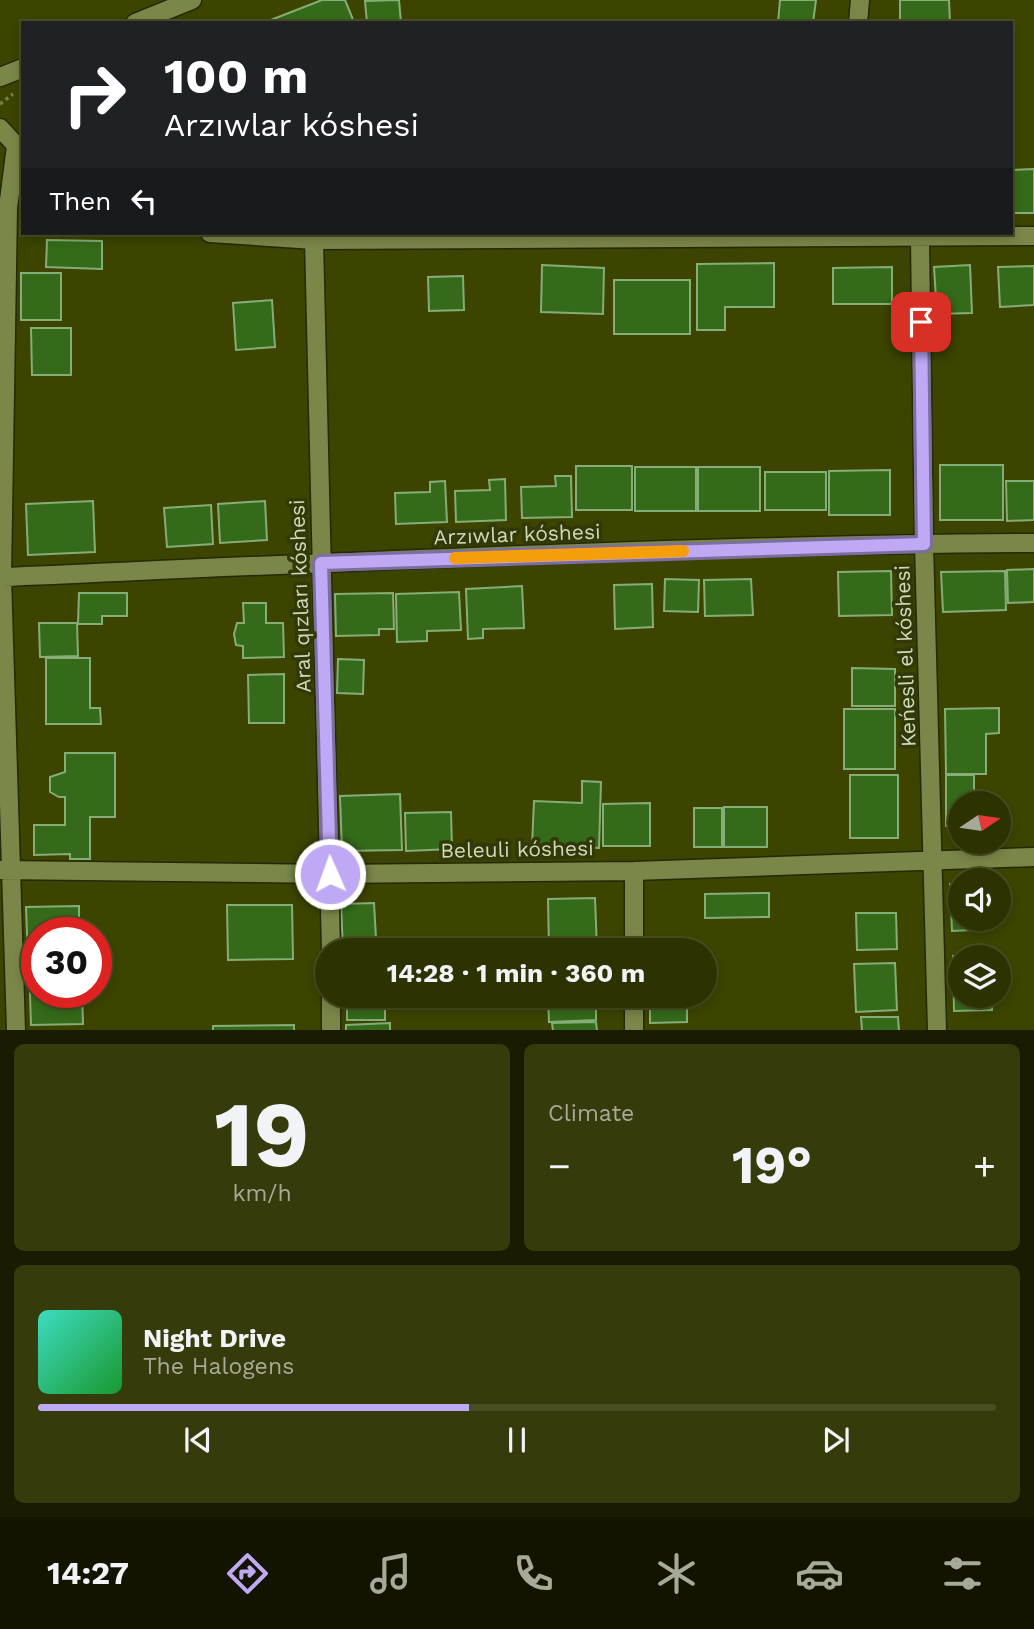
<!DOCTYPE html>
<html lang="en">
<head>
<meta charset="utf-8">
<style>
  :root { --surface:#2d3300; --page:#353b0a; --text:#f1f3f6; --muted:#a7aa99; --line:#484e22; --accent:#bfa9f4 }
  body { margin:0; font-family:"Work Sans",sans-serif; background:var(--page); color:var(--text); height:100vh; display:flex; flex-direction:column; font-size:26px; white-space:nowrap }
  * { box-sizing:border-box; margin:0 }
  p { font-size:23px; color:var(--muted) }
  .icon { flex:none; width:38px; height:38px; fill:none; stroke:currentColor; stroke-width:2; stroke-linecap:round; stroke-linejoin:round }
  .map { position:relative; height:1030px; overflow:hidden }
  .sheet { display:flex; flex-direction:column; gap:14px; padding:14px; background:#191c00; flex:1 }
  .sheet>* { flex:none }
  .banner { position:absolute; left:21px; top:21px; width:992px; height:214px; border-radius:0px; box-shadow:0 4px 10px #0003,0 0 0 2px var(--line); background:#202124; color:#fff; overflow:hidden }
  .needle { width:46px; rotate:77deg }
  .fabs { position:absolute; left:948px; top:791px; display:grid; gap:14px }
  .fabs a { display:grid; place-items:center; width:63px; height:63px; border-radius:50%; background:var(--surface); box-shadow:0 4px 10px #0003,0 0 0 2px var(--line); font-size:35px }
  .speed { position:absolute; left:21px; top:917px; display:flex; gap:14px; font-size:35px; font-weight:700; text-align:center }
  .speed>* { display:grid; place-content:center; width:91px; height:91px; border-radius:50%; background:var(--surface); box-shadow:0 4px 10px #0003,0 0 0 2px var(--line); line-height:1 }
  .speed .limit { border:10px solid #d22; background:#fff; color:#111 }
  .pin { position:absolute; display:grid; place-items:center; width:60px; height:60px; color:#fff; margin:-30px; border-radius:14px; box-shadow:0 4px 10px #0006 }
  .me { position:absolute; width:77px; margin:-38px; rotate:358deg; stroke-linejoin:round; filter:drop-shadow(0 0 5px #0008) }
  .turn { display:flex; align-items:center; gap:24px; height:147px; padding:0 28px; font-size:32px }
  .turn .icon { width:91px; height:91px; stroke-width:2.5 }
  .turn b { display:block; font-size:49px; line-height:60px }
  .then { display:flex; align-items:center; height:66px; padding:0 28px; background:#0003; gap:14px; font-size:26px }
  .big { font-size:52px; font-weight:700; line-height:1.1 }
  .sheet .tile { flex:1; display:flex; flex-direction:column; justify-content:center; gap:10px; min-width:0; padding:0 24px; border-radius:10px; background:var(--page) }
  .sheet .dial { align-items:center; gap:0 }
  .dial b { font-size:91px; line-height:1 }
  .song { display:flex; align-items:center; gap:21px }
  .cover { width:84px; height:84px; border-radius:10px; background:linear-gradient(135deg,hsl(170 70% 55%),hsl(130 70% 35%)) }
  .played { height:7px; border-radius:4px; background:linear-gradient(90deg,var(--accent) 45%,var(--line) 45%) }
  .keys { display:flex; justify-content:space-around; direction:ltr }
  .heat { display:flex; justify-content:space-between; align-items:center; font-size:38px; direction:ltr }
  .sheet .tiles { flex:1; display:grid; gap:14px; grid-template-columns:1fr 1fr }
  .tile:last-child { grid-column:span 2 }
  .trip { position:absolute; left:315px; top:938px; width:402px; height:70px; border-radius:35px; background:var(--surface); box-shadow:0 4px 10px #0003,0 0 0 2px var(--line); font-weight:700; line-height:70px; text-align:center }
  .tabs { display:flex; height:112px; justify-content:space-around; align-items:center; background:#121400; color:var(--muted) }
  .tabs .icon { width:49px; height:49px }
  .tabs .on { color:var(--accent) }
  .tabs b { font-size:32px; color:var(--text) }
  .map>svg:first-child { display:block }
  .building { fill:#346a19; stroke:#86ad78; stroke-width:2 }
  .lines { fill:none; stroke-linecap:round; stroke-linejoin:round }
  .minor-casing { stroke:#242908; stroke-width:21 }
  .tertiary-casing { stroke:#242908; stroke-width:21 }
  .path { stroke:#767e49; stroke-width:3.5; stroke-dasharray:3.5 3.5; stroke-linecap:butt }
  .minor { stroke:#7b8649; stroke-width:18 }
  .tertiary { stroke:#7b8649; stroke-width:18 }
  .route-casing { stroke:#7c6e9f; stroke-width:18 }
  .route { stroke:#bfa9f4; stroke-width:12 }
  .slow { stroke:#f59e0b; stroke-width:12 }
  .labels { text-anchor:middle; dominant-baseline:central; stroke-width:7; stroke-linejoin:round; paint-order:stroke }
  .street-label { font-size:21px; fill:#d1d8b9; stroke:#323908 }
</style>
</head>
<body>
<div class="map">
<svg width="1034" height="1031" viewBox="0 0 1034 1031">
  <rect width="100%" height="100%" fill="#3c4400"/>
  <!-- building -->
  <path class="building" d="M 322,0 L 345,0 L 354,22 L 263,23 Z
    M 399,0 L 401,23 L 367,23 L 365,1 Z
    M 780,0 L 816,0 L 813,23 L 778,23 Z
    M 900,0 L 949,0 L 950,23 L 900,23 Z
    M 1034,169 L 1034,213 L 1012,213 L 1012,170 Z
    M 47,240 L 102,241 L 102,269 L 46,267 Z
    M 774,263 L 774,307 L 725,307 L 725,330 L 697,330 L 697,264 Z
    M 542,265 L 604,268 L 603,314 L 541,312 Z
    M 970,265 L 972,313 L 937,314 L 934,267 Z
    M 1034,266 L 1034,305 L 1000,307 L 998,267 Z
    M 892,267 L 892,304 L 833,304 L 833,268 Z
    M 21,273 L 61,273 L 61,320 L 21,320 Z
    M 463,276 L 464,310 L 429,311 L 428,277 Z
    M 614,280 L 690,280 L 690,334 L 614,334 Z
    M 272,300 L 275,347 L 236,350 L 233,303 Z
    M 31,328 L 71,328 L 71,375 L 32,375 Z
    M 940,465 L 1003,465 L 1003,520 L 940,520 Z
    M 576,466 L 632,466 L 632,510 L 576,510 Z
    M 635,467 L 696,467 L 696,511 L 635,511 Z
    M 698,467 L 760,467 L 760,511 L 698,511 Z
    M 890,470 L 890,515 L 829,515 L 829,471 Z
    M 765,472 L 826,472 L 826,510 L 765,510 Z
    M 555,476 L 571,476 L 572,517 L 522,518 L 521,487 L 556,486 Z
    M 505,479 L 506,520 L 456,522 L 455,491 L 490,490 L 489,480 Z
    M 445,481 L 447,522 L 396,524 L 395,493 L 430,492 L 430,482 Z
    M 1006,481 L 1034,481 L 1034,520 L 1007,521 Z
    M 93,501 L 95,552 L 28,555 L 26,504 Z
    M 265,501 L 267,540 L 220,543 L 218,504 Z
    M 211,505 L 213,544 L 167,547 L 164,508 Z
    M 1034,569 L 1034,602 L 1008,603 L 1007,570 Z
    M 891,571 L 892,615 L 839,616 L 838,572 Z
    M 1005,571 L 1006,610 L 943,612 L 941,572 Z
    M 665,579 L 699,580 L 698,612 L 664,611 Z
    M 751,579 L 753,615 L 705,616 L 704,580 Z
    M 652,584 L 653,627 L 615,629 L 614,585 Z
    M 522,586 L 524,628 L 483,629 L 483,638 L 468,639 L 466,589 Z
    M 459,592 L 461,630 L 427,631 L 427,641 L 397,642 L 396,594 Z
    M 79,593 L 127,593 L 127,616 L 102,616 L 102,624 L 78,624 Z
    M 393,593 L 394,629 L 379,629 L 379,635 L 336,636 L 335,594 Z
    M 243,603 L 266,603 L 266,623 L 283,623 L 284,657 L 243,658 L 243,646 L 236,645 L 234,634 L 237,623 L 244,623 Z
    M 39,623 L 77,623 L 78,656 L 40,657 Z
    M 46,658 L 90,658 L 90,708 L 100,708 L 101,724 L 46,724 Z
    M 338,659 L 364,660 L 363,694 L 337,693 Z
    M 852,668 L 895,669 L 895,706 L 852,706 Z
    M 284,674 L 284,723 L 249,723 L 248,675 Z
    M 999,708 L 999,733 L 986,734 L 986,774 L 946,774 L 945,709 Z
    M 844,709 L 895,709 L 895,769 L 844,769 Z
    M 65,753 L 115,753 L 115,817 L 90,817 L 90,859 L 70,859 L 70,854 L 34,855 L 34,825 L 65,825 L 65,797 L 59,797 L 50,792 L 50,777 L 65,772 Z
    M 850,775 L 898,775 L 898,838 L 850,838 Z
    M 946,775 L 974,775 L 974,803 L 961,803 L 961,826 L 946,826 Z
    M 582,781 L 601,782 L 599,848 L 532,846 L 534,801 L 582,803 Z
    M 400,794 L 402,850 L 342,851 L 340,796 Z
    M 650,803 L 650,846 L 603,846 L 603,804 Z
    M 724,807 L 767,807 L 767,847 L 724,847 Z
    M 694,808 L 722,808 L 722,847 L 694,847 Z
    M 451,812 L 452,849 L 406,851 L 405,813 Z
    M 961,883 L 961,919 L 992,919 L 993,929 L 952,931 L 950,884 Z
    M 769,893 L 769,917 L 705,918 L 705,894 Z
    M 595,898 L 597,950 L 549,950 L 548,899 Z
    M 374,903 L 376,938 L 387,938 L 388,950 L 343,950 L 341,904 Z
    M 227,905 L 292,905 L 293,959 L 228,960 Z
    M 79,906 L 79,933 L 37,933 L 37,962 L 28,962 L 26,907 Z
    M 856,913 L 896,913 L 897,949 L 857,950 Z
    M 990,955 L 990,957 L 961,957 L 961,996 L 991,996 L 992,1010 L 954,1011 L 953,956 Z
    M 895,963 L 897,1010 L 856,1012 L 854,964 Z
    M 29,964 L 37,964 L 37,992 L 82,992 L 83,1024 L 31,1025 Z
    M 347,996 L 385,996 L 385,1020 L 347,1020 Z
    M 548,996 L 596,996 L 596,1020 L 549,1022 Z
    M 650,996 L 687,996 L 687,1022 L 650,1023 Z
    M 861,1017 L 898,1017 L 899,1031 L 862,1031 Z
    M 596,1022 L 597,1031 L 553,1031 L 552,1023 Z
    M 390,1023 L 390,1031 L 346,1031 L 346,1025 Z
    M 294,1025 L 294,1031 L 213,1031 L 213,1026 Z"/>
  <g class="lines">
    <!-- minor casing -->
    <g class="minor-casing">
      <path id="minor" d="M 858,23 L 860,0
        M 0,128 L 23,153
        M 210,233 L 314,240 L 1034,236
        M 920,238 L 924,544 L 937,1031
        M 314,240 L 331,950
        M 2,577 C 346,562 690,545 1034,543
        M 0,870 L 330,874 L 634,871 L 1034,857
        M 634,950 L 634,871
        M 331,996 L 331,1031
        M 16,1031 L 2,577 L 8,208 L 16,146
        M 634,1031 L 634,996"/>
    </g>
    <!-- tertiary casing -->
    <g class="tertiary-casing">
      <path id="tertiary" d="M 135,23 L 192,0
        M 0,77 L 23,68"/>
    </g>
    <!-- path -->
    <path class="path" d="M 0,104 L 13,94"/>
    <!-- minor -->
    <use href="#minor" class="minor"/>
    <!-- tertiary -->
    <use href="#tertiary" class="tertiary"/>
  </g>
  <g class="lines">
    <!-- route casing -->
    <g class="route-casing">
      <path id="route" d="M 330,874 L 321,563 L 924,544 L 921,322"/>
    </g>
    <!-- route -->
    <use href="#route" class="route"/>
    <!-- slow -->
    <path class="slow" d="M 455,558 L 683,551"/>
  </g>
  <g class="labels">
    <!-- street labels -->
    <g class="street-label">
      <text transform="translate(517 534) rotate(-2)">Arzıwlar kóshesi</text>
      <text transform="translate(300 596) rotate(-92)">Aral qızları kóshesi</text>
      <text transform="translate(905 656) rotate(-92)">Keńesli el kóshesi</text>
      <text transform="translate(517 849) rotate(-1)">Beleuli kóshesi</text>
    </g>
  </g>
</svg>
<div class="fabs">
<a><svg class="needle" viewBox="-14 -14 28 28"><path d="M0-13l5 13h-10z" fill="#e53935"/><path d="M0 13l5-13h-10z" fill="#a7aa99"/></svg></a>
<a><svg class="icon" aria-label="sound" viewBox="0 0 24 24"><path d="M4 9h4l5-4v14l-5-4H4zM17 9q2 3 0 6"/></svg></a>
<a><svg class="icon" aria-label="layers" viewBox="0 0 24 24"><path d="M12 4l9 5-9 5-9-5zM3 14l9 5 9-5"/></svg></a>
</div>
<div class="speed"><div class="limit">30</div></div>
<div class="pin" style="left:921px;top:322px;background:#d93025"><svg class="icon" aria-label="arrive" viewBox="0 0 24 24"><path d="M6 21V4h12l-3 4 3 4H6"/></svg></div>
<svg class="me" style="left:330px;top:874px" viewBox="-20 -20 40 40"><circle r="17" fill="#bfa9f4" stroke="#fff" stroke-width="3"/><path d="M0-11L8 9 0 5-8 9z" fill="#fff"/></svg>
<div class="trip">14:28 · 1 min · 360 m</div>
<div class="banner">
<div class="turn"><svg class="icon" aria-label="right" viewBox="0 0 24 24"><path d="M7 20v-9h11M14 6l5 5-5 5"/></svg><div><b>100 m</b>Arzıwlar kóshesi</div></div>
<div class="then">Then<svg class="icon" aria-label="left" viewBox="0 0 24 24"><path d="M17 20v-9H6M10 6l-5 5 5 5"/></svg></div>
</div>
</div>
<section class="sheet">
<div class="tiles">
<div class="tile dial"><b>19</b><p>km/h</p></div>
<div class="tile"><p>Climate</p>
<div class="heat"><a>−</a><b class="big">19°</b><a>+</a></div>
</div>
<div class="tile">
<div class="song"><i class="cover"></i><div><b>Night Drive</b><p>The Halogens</p></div></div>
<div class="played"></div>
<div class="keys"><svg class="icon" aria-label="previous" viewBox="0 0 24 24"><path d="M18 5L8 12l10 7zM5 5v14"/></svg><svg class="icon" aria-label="pause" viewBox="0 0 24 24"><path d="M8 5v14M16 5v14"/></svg><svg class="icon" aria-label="next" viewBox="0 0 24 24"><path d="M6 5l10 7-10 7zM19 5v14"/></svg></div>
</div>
</div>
</section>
<nav class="tabs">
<b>14:27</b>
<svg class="icon on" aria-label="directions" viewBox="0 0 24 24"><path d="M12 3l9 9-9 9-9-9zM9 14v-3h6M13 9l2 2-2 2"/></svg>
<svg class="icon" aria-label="music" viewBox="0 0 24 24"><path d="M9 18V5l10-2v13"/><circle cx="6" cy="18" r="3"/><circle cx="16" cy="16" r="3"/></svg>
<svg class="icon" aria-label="phone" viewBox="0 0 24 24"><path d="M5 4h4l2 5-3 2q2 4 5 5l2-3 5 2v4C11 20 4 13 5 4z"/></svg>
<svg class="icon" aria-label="climate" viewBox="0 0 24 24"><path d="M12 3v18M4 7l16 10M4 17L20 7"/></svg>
<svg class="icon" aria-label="car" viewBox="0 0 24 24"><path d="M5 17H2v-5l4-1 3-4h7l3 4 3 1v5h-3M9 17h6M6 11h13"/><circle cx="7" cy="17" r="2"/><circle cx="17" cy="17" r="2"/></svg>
<svg class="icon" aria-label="filters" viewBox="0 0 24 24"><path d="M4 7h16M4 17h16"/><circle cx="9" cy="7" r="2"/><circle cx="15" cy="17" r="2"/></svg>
</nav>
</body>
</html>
